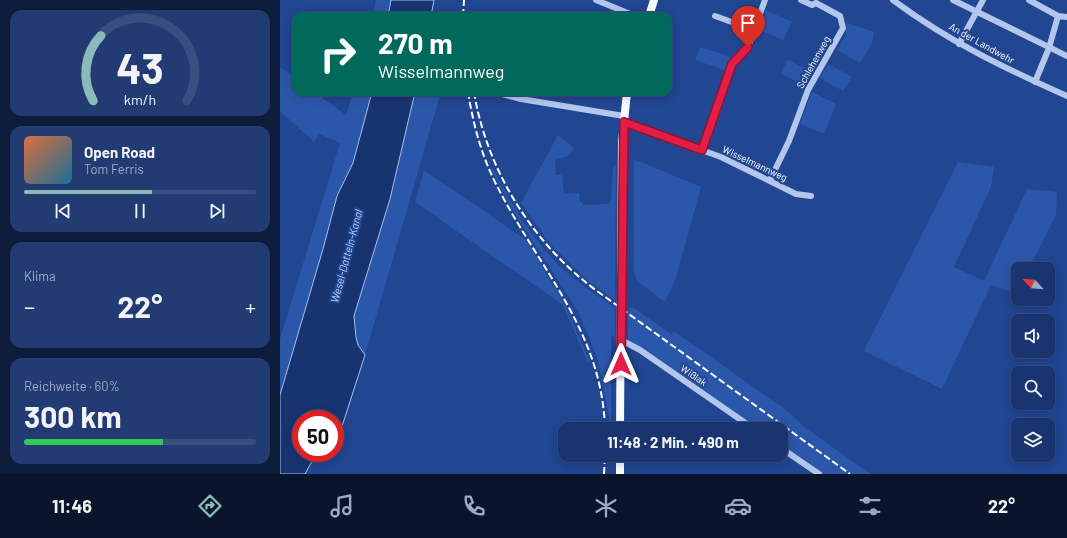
<!DOCTYPE html>
<html lang="de">
<head>
<meta charset="utf-8">
<style>
  :root { --surface:#19346e; --page:#223c73; --text:#f1f3f6; --muted:#9faac2; --line:#374f81; --accent:#8bbbb9 }
  body { margin:0; font-family:Barlow,sans-serif; background:var(--page); color:var(--text); height:100vh; display:flex; flex-direction:column; font-size:15px; white-space:nowrap }
  * { box-sizing:border-box; margin:0 }
  p { font-size:13px; color:var(--muted) }
  .icon { flex:none; width:22px; height:22px; fill:none; stroke:currentColor; stroke-width:2; stroke-linecap:round; stroke-linejoin:round }
  .map { position:relative; flex:1; overflow:hidden }
  .details { display:flex; flex-direction:column; gap:10px; padding:10px; background:#0e1d3c; width:280px }
  .details>* { flex:none }
  .guide { position:absolute; left:12px; top:12px; width:380px; height:84px; border-radius:12px; box-shadow:0 2px 10px #0003,0 0 0 1px var(--line); background:#00695c; color:#fff; overflow:hidden }
  .needle { width:26px; rotate:296deg }
  .fabs { position:absolute; left:731px; top:262px; display:grid; gap:8px }
  .fabs a { display:grid; place-items:center; width:44px; height:44px; border-radius:8px; background:var(--surface); box-shadow:0 2px 10px #0003,0 0 0 1px var(--line); font-size:20px }
  .speed { position:absolute; left:12px; top:410px; display:flex; gap:8px; font-size:20px; font-weight:700; text-align:center }
  .speed>* { display:grid; place-content:center; width:52px; height:52px; border-radius:50%; background:var(--surface); box-shadow:0 2px 10px #0003,0 0 0 1px var(--line); line-height:1 }
  .speed .limit { border:6px solid #d22; background:#fff; color:#111 }
  .pin { position:absolute; display:grid; place-items:center; width:34px; height:34px; color:#fff; margin:-41px -17px; border-radius:50% 50% 50% 0; rotate:-45deg; box-shadow:0 0 4px #0007 }
  .pin .icon { rotate:45deg }
  .me { position:absolute; width:44px; margin:-22px; rotate:0deg; stroke-linejoin:round; filter:drop-shadow(0 0 3px #0008) }
  .turn { display:flex; align-items:center; gap:14px; height:84px; padding:0 20px; font-size:18px }
  .turn .icon { width:52px; height:52px; stroke-width:2.5 }
  .turn b { display:block; font-size:28px; line-height:34px }
  .big { font-size:30px; font-weight:700; line-height:1.1 }
  .details .card { flex:1; display:flex; flex-direction:column; justify-content:center; gap:6px; min-width:0; padding:0 14px; border-radius:12px; background:var(--page) }
  .details .dial { align-items:center; gap:0 }
  .dial svg { height:104px; overflow:visible; fill:none; stroke:var(--line); stroke-width:7; stroke-linecap:round; text-anchor:middle }
  .dial text { fill:var(--text); stroke:none }
  .song { display:flex; align-items:center; gap:12px }
  .cover { width:48px; height:48px; border-radius:6px; background:linear-gradient(135deg,hsl(20 70% 55%),hsl(200 70% 35%)) }
  .played { height:4px; border-radius:2px; background:linear-gradient(90deg,var(--accent) 55%,var(--line) 55%) }
  .keys { display:flex; justify-content:space-around; direction:ltr }
  .heat { display:flex; justify-content:space-between; align-items:center; font-size:22px; direction:ltr }
  .charge { height:6px; border-radius:3px; background:linear-gradient(90deg,#34c759 60%,var(--line) 0) }
  .trip { position:absolute; left:278px; top:422px; width:230px; height:40px; border-radius:12px; background:var(--surface); box-shadow:0 2px 10px #0003,0 0 0 1px var(--line); font-weight:700; line-height:40px; text-align:center }
  .tab-bar { display:flex; height:64px; justify-content:space-around; align-items:center; background:#0a152c; color:var(--muted) }
  .tab-bar .icon { width:28px; height:28px }
  .tab-bar .current { color:var(--accent) }
  .tab-bar b { font-size:18px; color:var(--text) }
  main { display:flex; flex:1; min-height:0 }
  .map>svg:first-child { display:block }
  .green { fill:#2b57aa }
  .water { fill:#173471; stroke:#a7c0ee }
  .lines { fill:none; stroke-linecap:round; stroke-linejoin:round }
  .minor { stroke:#b3c7ed; stroke-width:6 }
  .major { stroke:#f9fbff; stroke-width:8 }
  .rail { stroke:#fff; stroke-width:2; stroke-dasharray:7 3; stroke-linecap:butt }
  .route-casing { stroke:#92132f; stroke-width:10 }
  .route { stroke:#e11d48; stroke-width:7 }
  .labels { text-anchor:middle; dominant-baseline:central; stroke-width:4; stroke-linejoin:round; paint-order:stroke }
  .street-label { font-size:10px; fill:#fff; stroke:#214692 }
  .water-label { font-size:11px; font-style:italic; fill:#bfd2f4; stroke:#214692 }
</style>
</head>
<body>
<main>
<section class="details">
<div class="card dial"><svg viewBox="0 0 100 80">
<path d="M14 69A42 42 0 1 1 86 69"/>
<path d="M14 69A42 42 0 0 1 20 19" stroke="#8bbbb9"/>
<text x="50" y="56" font-size="32" font-weight="700">43</text>
<text x="50" y="72" font-size="11">km/h</text>
</svg></div>
<div class="card">
<div class="song"><i class="cover"></i><div><b>Open Road</b><p>Tom Ferris</p></div></div>
<div class="played"></div>
<div class="keys"><svg class="icon" aria-label="previous" viewBox="0 0 24 24"><path d="M18 5L8 12l10 7zM5 5v14"/></svg><svg class="icon" aria-label="pause" viewBox="0 0 24 24"><path d="M8 5v14M16 5v14"/></svg><svg class="icon" aria-label="next" viewBox="0 0 24 24"><path d="M6 5l10 7-10 7zM19 5v14"/></svg></div>
</div>
<div class="card"><p>Klima</p>
<div class="heat"><a>−</a><b class="big">22°</b><a>+</a></div>
</div>
<div class="card"><p>Reichweite · 60%</p><b class="big">300 km</b><div class="charge"></div></div>
</section>
<div class="map">
<svg width="787" height="474" viewBox="0 0 787 474">
  <rect width="100%" height="100%" fill="#214692"/>
  <!-- green -->
  <path class="green" d="M 96,0 L 111,0 L 108,16 L 93,16 Z
    M 486,10 L 512,22 L 503,40 L 479,30 Z
    M 567,23 L 594,32 L 592,43 L 580,63 L 557,50 L 565,36 Z
    M 420,47 L 451,57 L 445,70 L 415,60 Z
    M 508,59 L 532,73 L 525,86 L 501,73 Z
    M 548,64 L 572,77 L 563,91 L 540,78 Z
    M 0,67 L 16,79 L 16,92 L 34,92 L 66,115 L 73,92 L 92,92 L 73,163 L 57,196 L 43,249 L 0,395 L 0,339 L 60,143 L 39,134 L 34,142 L 0,111 Z
    M 135,92 L 161,92 L 85,355 L 78,345 L 74,316 L 110,199 Z
    M 532,92 L 556,104 L 544,134 L 520,124 Z
    M 278,135 L 294,148 L 287,157 L 275,159 L 276,175 L 282,175 L 284,194 L 299,193 L 300,202 L 303,203 L 303,205 L 329,204 L 331,201 L 333,167 L 336,165 L 335,300 L 308,281 L 271,245 L 241,203 Z
    M 354,159 L 421,187 L 395,281 L 385,302 L 357,281 L 354,272 Z
    M 678,162 L 714,167 L 711,187 L 674,267 L 704,281 L 747,189 L 777,192 L 776,215 L 749,269 L 738,269 L 737,294 L 711,285 L 662,389 L 584,351 Z
    M 213,168 C 228,199 248,232 272,258 C 290,278 313,292 335,308 L 335,337 L 331,335 L 331,427 L 317,357 L 298,311 L 235,214 L 211,169 Z
    M 144,170 L 246,240 L 284,302 L 310,362 L 308,363 L 283,305 L 135,202 Z
    M 352,307 L 391,334 L 394,331 L 506,410 L 527,429 L 591,474 L 540,474 L 501,447 L 501,429 L 476,429 L 348,340 L 348,310 Z"/>
  <!-- water -->
  <path class="water" d="M 111,0 L 154,0 L 151,16 L 108,16 Z
    M 92,92 L 135,92 L 110,199 L 74,316 L 76,337 L 78,345 L 85,355 L 55,448 L 55,419 L 21,419 L 21,453 L 45,453 L 31,463 L 25,474 L 0,474 L 0,395 L 43,249 L 57,196 L 73,163 Z"/>
  <g class="lines">
    <!-- minor -->
    <path class="minor" d="M 316,0 L 355,16
      M 613,0 C 668,41 724,68 787,96
      M 673,0 L 787,56
      M 749,0 L 778,16 L 787,17
      M 435,16 L 474,30
      M 679,44 L 703,0
      M 755,82 L 769,48 L 778,16
      M 214,92 L 241,99 L 344,116
      M 343,122 L 441,157 L 516,194 L 531,196
      M 422,149 L 452,64 L 468,47 L 485,0
      M 490,180 L 509,141 L 528,90 L 563,28 L 560,16 L 536,3 L 532,5 L 521,0
      M 341,340 L 360,350 L 474,429
      M 501,448 L 539,474"/>
    <!-- major -->
    <path class="major" d="M 369,16 L 374,0
      M 340,429 L 342,142 L 347,92
      M 340,455 L 340,474"/>
    <!-- rail -->
    <path class="rail" d="M 183,16 L 184,0
      M 188,92 C 193,123 201,154 215,182 C 257,267 322,329 325,429
      M 194,92 C 207,171 253,244 317,291 L 570,474
      M 324,474 L 325,455"/>
  </g>
  <g class="lines">
    <!-- route casing -->
    <g class="route-casing">
      <path id="route" d="M 341,364 L 344,122 L 422,150 L 452,64 L 468,47"/>
    </g>
    <!-- route -->
    <use href="#route" class="route"/>
  </g>
  <g class="labels">
    <!-- street labels -->
    <g class="street-label">
      <text transform="translate(702 43) rotate(29)">An der Landwehr</text>
      <text transform="translate(533 62) rotate(-61)">Schlehenweg</text>
      <text transform="translate(475 163) rotate(25)">Wisselmannweg</text>
      <text transform="translate(414 375) rotate(34)">Wißlak</text>
    </g>
    <!-- water labels -->
    <g class="water-label">
      <text transform="translate(66 256) rotate(-75)">Wesel-Datteln-Kanal</text>
    </g>
  </g>
</svg>
<div class="fabs">
<a><svg class="needle" viewBox="-14 -14 28 28"><path d="M0-13l5 13h-10z" fill="#e53935"/><path d="M0 13l5-13h-10z" fill="#9faac2"/></svg></a>
<a><svg class="icon" aria-label="sound" viewBox="0 0 24 24"><path d="M4 9h4l5-4v14l-5-4H4zM17 9q2 3 0 6"/></svg></a>
<a><svg class="icon" aria-label="search" viewBox="0 0 24 24"><circle cx="10" cy="10" r="6"/><path d="M15 15l6 6"/></svg></a>
<a><svg class="icon" aria-label="layers" viewBox="0 0 24 24"><path d="M12 4l9 5-9 5-9-5zM3 14l9 5 9-5"/></svg></a>
</div>
<div class="speed"><div class="limit">50</div></div>
<div class="pin" style="left:468px;top:47px;background:#d93025"><svg class="icon" aria-label="arrive" viewBox="0 0 24 24"><path d="M6 21V4h12l-3 4 3 4H6"/></svg></div>
<svg class="me" style="left:341px;top:364px" viewBox="-20 -20 40 40"><path d="M0-17L14 15 0 8-14 15z" fill="#e11d48" stroke="#fff" stroke-width="4"/></svg>
<div class="trip">11:48 · 2 Min. · 490 m</div>
<div class="guide">
<div class="turn"><svg class="icon" aria-label="right" viewBox="0 0 24 24"><path d="M7 20v-9h11M14 6l5 5-5 5"/></svg><div><b>270 m</b>Wisselmannweg</div></div>
</div>
</div>
</main>
<nav class="tab-bar">
<b>11:46</b>
<svg class="icon current" aria-label="directions" viewBox="0 0 24 24"><path d="M12 3l9 9-9 9-9-9zM9 14v-3h6M13 9l2 2-2 2"/></svg>
<svg class="icon" aria-label="music" viewBox="0 0 24 24"><path d="M9 18V5l10-2v13"/><circle cx="6" cy="18" r="3"/><circle cx="16" cy="16" r="3"/></svg>
<svg class="icon" aria-label="phone" viewBox="0 0 24 24"><path d="M5 4h4l2 5-3 2q2 4 5 5l2-3 5 2v4C11 20 4 13 5 4z"/></svg>
<svg class="icon" aria-label="climate" viewBox="0 0 24 24"><path d="M12 3v18M4 7l16 10M4 17L20 7"/></svg>
<svg class="icon" aria-label="car" viewBox="0 0 24 24"><path d="M5 17H2v-5l4-1 3-4h7l3 4 3 1v5h-3M9 17h6M6 11h13"/><circle cx="7" cy="17" r="2"/><circle cx="17" cy="17" r="2"/></svg>
<svg class="icon" aria-label="filters" viewBox="0 0 24 24"><path d="M4 7h16M4 17h16"/><circle cx="9" cy="7" r="2"/><circle cx="15" cy="17" r="2"/></svg>
<b>22°</b>
</nav>
</body>
</html>
